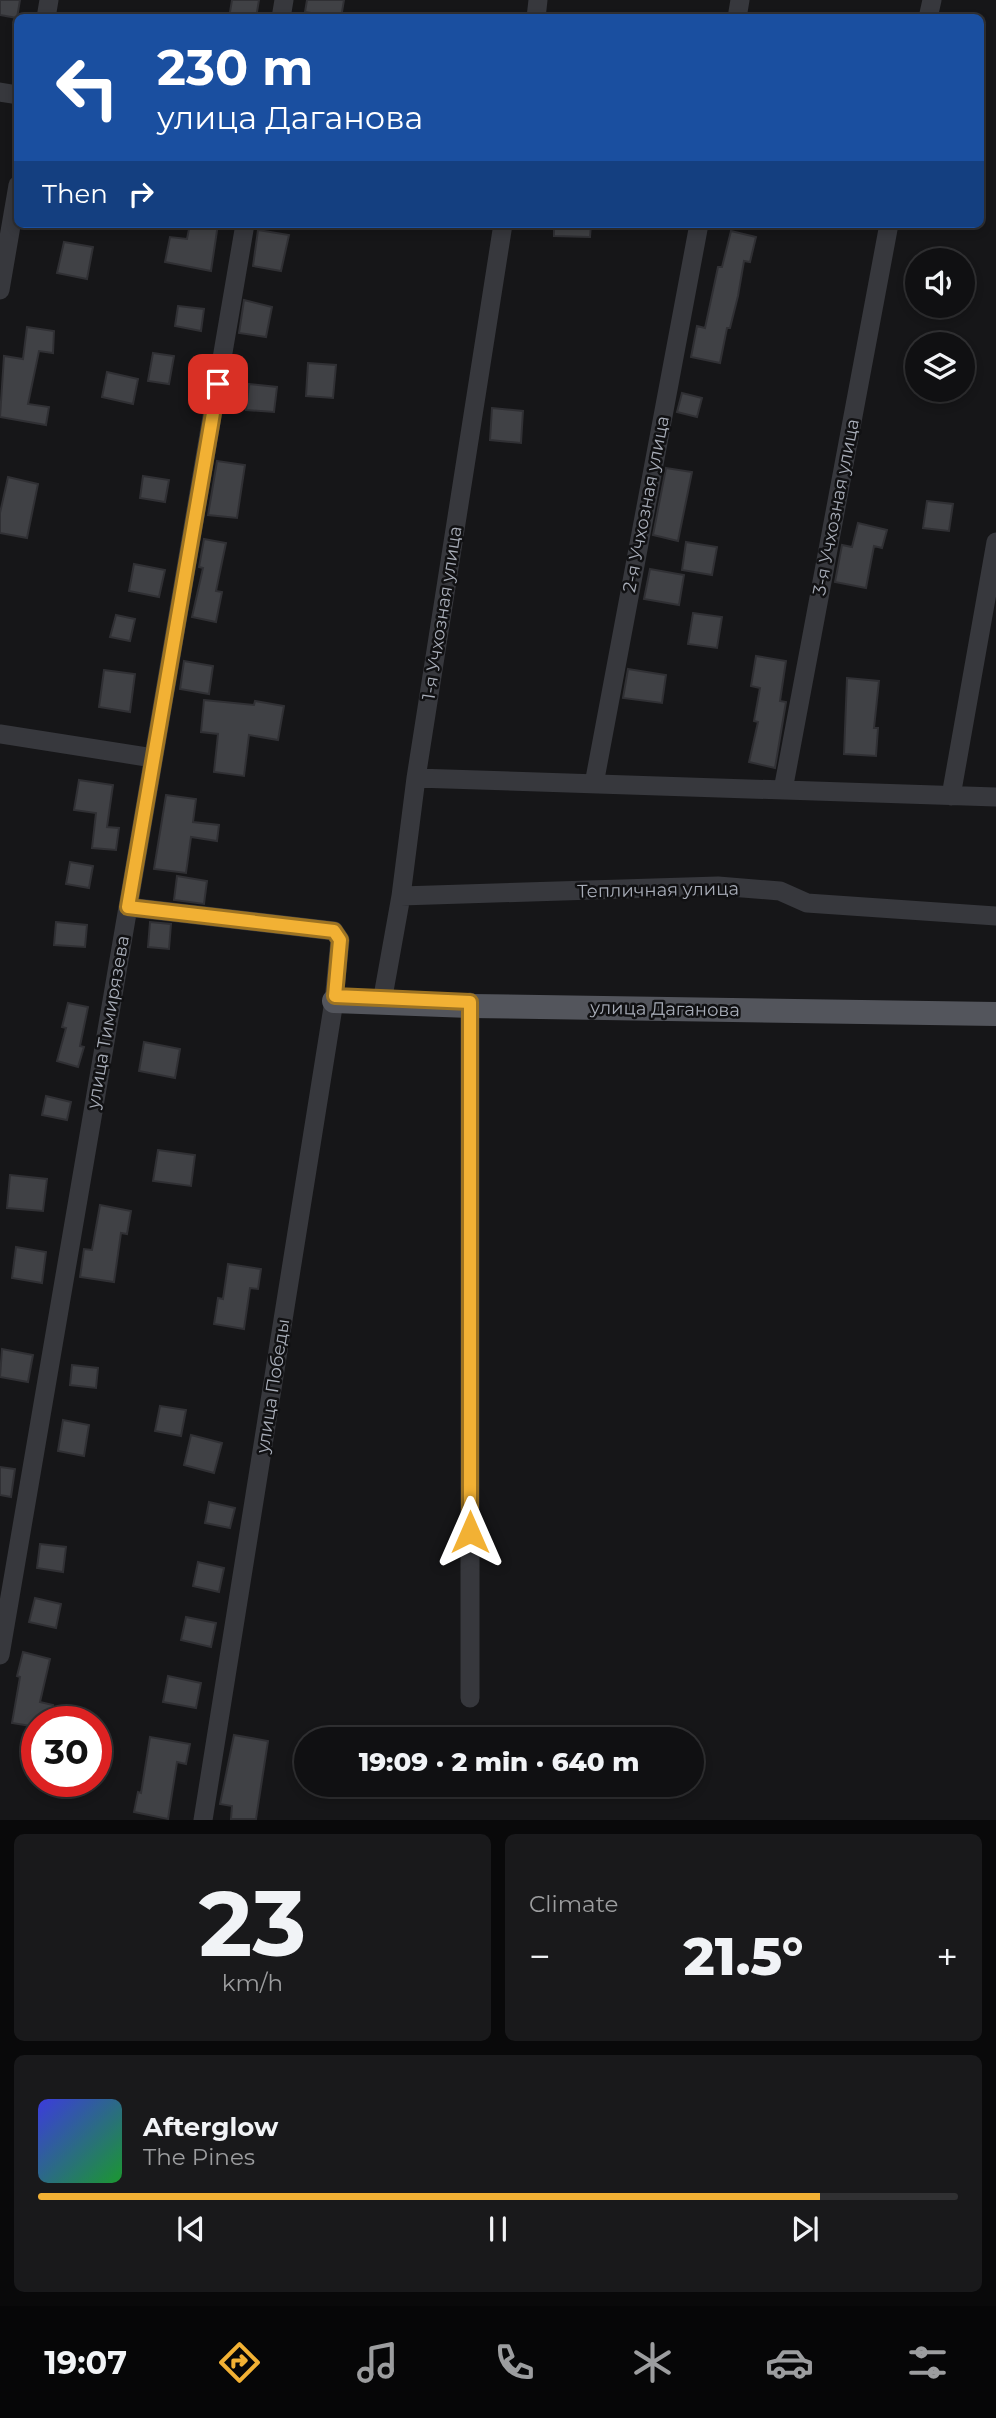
<!DOCTYPE html>
<html lang="en">
<head>
<meta charset="utf-8">
<style>
  :root { --surface:#101012; --page:#19191b; --text:#f1f3f6; --muted:#9c9d9f; --line:#303032; --accent:#f2b134 }
  body { margin:0; font-family:Montserrat,sans-serif; background:var(--page); color:var(--text); height:100vh; display:flex; flex-direction:column; font-size:26px; white-space:nowrap }
  * { box-sizing:border-box; margin:0 }
  p { font-size:23px; color:var(--muted) }
  .icon { flex:none; width:38px; height:38px; fill:none; stroke:currentColor; stroke-width:2; stroke-linecap:round; stroke-linejoin:round }
  .map { position:relative; height:1820px; overflow:hidden }
  .drawer { display:flex; flex-direction:column; gap:14px; padding:14px; background:#09090a; flex:1 }
  .drawer>* { flex:none }
  .hud { position:absolute; left:14px; top:14px; width:970px; height:214px; border-radius:10px; box-shadow:0 4px 10px #0003,0 0 0 2px var(--line); background:#1a4fa0; color:#fff; overflow:hidden }
  .fabs { position:absolute; left:905px; top:248px; display:grid; gap:14px }
  .fabs a { display:grid; place-items:center; width:70px; height:70px; border-radius:50%; background:var(--surface); box-shadow:0 4px 10px #0003,0 0 0 2px var(--line); font-size:35px }
  .speed { position:absolute; left:21px; top:1706px; display:flex; gap:14px; font-size:35px; font-weight:700; text-align:center }
  .speed>* { display:grid; place-content:center; width:91px; height:91px; border-radius:50%; background:var(--surface); box-shadow:0 4px 10px #0003,0 0 0 2px var(--line); line-height:1 }
  .speed .limit { border:10px solid #d22; background:#fff; color:#111 }
  .pin { position:absolute; display:grid; place-items:center; width:60px; height:60px; color:#fff; margin:-30px; border-radius:14px; box-shadow:0 4px 10px #0006 }
  .me { position:absolute; width:77px; margin:-38px; rotate:0deg; stroke-linejoin:round; filter:drop-shadow(0 0 5px #0008) }
  .turn { display:flex; align-items:center; gap:24px; height:147px; padding:0 28px; font-size:32px }
  .turn .icon { width:91px; height:91px; stroke-width:2.5 }
  .turn b { display:block; font-size:49px; line-height:60px }
  .then { display:flex; align-items:center; height:66px; padding:0 28px; background:#0003; gap:14px; font-size:26px }
  .big { font-size:52px; font-weight:800; line-height:1.1 }
  .drawer .widget { flex:1; display:flex; flex-direction:column; justify-content:center; gap:10px; min-width:0; padding:0 24px; border-radius:10px; background:var(--page) }
  .drawer .dial { align-items:center; gap:0 }
  .dial b { font-size:91px; line-height:1 }
  .song { display:flex; align-items:center; gap:21px }
  .cover { width:84px; height:84px; border-radius:10px; background:linear-gradient(135deg,hsl(240 70% 55%),hsl(130 70% 35%)) }
  .played { height:7px; border-radius:4px; background:linear-gradient(90deg,var(--accent) 85%,var(--line) 85%) }
  .keys { display:flex; justify-content:space-around; direction:ltr }
  .heat { display:flex; justify-content:space-between; align-items:center; font-size:38px; direction:ltr }
  .drawer .tiles { flex:1; display:grid; gap:14px; grid-template-columns:1fr 1fr }
  .widget:last-child { grid-column:span 2 }
  .trip { position:absolute; left:294px; top:1727px; width:410px; height:70px; border-radius:35px; background:var(--surface); box-shadow:0 4px 10px #0003,0 0 0 2px var(--line); font-weight:800; line-height:70px; text-align:center }
  .dock { display:flex; height:112px; justify-content:space-around; align-items:center; background:#060607; color:var(--muted) }
  .dock .icon { width:49px; height:49px }
  .dock .active { color:var(--accent) }
  .dock b { font-size:32px; color:var(--text) }
  .map>svg:first-child { display:block }
  .building { fill:#404145; stroke:#303034; stroke-width:2 }
  .lines { fill:none; stroke-linecap:round; stroke-linejoin:round }
  .minor { stroke:#37383d; stroke-width:19 }
  .major { stroke:#53555c; stroke-width:24 }
  .route-casing { stroke:#9d7322; stroke-width:18 }
  .route { stroke:#f2b134; stroke-width:12 }
  .labels { text-anchor:middle; dominant-baseline:central; stroke-width:5; stroke-linejoin:round; paint-order:stroke }
  .street-label { font-size:18px; fill:#a8adb8; stroke:#111113 }
</style>
</head>
<body>
<div class="map">
<svg width="996" height="1820" viewBox="0 0 996 1820">
  <rect width="100%" height="100%" fill="#161618"/>
  <!-- building -->
  <path class="building" d="M 0,0 L 20,0 L 17,18 L 0,15 Z
    M 232,0 L 259,0 L 256,18 L 229,18 Z
    M 307,0 L 344,0 L 341,18 L 305,12 Z
    M 190,224 L 218,224 L 211,271 L 165,262 L 170,237 L 187,239 Z
    M 554,224 L 591,224 L 590,237 L 554,236 Z
    M 258,230 L 289,235 L 281,271 L 253,266 Z
    M 731,231 L 756,237 L 750,262 L 744,261 L 738,296 L 730,328 L 727,328 L 720,363 L 691,357 L 697,326 L 705,328 L 718,267 L 722,267 Z
    M 64,242 L 93,247 L 87,279 L 57,273 Z
    M 244,300 L 272,307 L 266,337 L 239,333 Z
    M 178,306 L 204,309 L 201,331 L 175,326 Z
    M 27,327 L 54,331 L 53,353 L 39,351 L 28,404 L 49,407 L 46,425 L 0,417 L 4,356 L 23,359 Z
    M 153,353 L 174,356 L 169,384 L 148,381 Z
    M 308,363 L 336,365 L 333,398 L 306,396 Z
    M 107,372 L 138,379 L 133,404 L 102,397 Z
    M 249,384 L 277,387 L 274,412 L 246,410 Z
    M 682,393 L 702,398 L 697,417 L 677,412 Z
    M 492,408 L 523,411 L 521,443 L 490,440 Z
    M 217,461 L 245,465 L 237,518 L 208,515 Z
    M 666,468 L 692,472 L 678,541 L 653,535 Z
    M 143,476 L 169,480 L 165,502 L 140,498 Z
    M 8,477 L 38,484 L 27,538 L 0,533 L 0,513 Z
    M 927,501 L 953,504 L 949,531 L 923,528 Z
    M 858,523 L 887,530 L 882,548 L 874,546 L 866,588 L 835,582 L 842,545 L 852,547 Z
    M 204,539 L 226,543 L 216,591 L 222,592 L 216,622 L 192,617 L 203,568 L 199,567 Z
    M 686,542 L 717,547 L 712,575 L 682,570 Z
    M 134,564 L 165,570 L 159,597 L 129,591 Z
    M 650,569 L 684,575 L 679,605 L 644,599 Z
    M 693,613 L 722,617 L 717,648 L 688,644 Z
    M 116,615 L 135,619 L 130,641 L 110,637 Z
    M 756,656 L 786,661 L 780,701 L 786,702 L 775,768 L 749,762 L 758,722 L 754,721 L 760,688 L 751,686 Z
    M 184,661 L 213,666 L 209,694 L 180,689 Z
    M 628,669 L 666,675 L 662,703 L 623,698 Z
    M 104,670 L 135,674 L 130,712 L 99,707 Z
    M 847,678 L 879,681 L 874,728 L 878,728 L 876,756 L 844,754 Z
    M 204,700 L 254,705 L 255,701 L 284,706 L 278,740 L 249,735 L 244,776 L 214,772 L 218,734 L 201,732 Z
    M 79,780 L 113,785 L 107,827 L 119,828 L 116,850 L 92,848 L 96,813 L 74,810 Z
    M 166,795 L 196,799 L 193,822 L 219,825 L 217,841 L 191,837 L 186,873 L 154,869 Z
    M 70,862 L 93,866 L 89,888 L 66,884 Z
    M 177,876 L 207,881 L 204,904 L 174,900 Z
    M 56,922 L 87,925 L 85,947 L 54,945 Z
    M 150,922 L 171,924 L 169,949 L 148,947 Z
    M 68,1003 L 88,1007 L 80,1046 L 84,1047 L 78,1067 L 57,1061 L 66,1028 L 62,1027 Z
    M 144,1042 L 180,1049 L 175,1078 L 139,1071 Z
    M 46,1096 L 71,1102 L 67,1120 L 42,1115 Z
    M 158,1150 L 195,1155 L 191,1186 L 153,1181 Z
    M 10,1175 L 47,1179 L 43,1211 L 7,1208 Z
    M 100,1205 L 131,1211 L 127,1234 L 121,1233 L 114,1282 L 80,1277 L 84,1249 L 92,1250 Z
    M 16,1247 L 46,1252 L 42,1283 L 12,1278 Z
    M 228,1264 L 261,1269 L 258,1289 L 250,1288 L 244,1329 L 214,1324 L 218,1298 L 223,1299 Z
    M 2,1349 L 33,1355 L 28,1382 L 0,1377 Z
    M 72,1365 L 98,1368 L 96,1388 L 70,1385 Z
    M 160,1406 L 186,1410 L 181,1436 L 155,1431 Z
    M 63,1420 L 89,1425 L 84,1456 L 58,1451 Z
    M 191,1435 L 222,1443 L 214,1473 L 184,1465 Z
    M 0,1467 L 15,1469 L 11,1497 L 0,1495 Z
    M 209,1502 L 235,1508 L 230,1528 L 205,1523 Z
    M 40,1544 L 66,1547 L 63,1572 L 37,1568 Z
    M 198,1562 L 224,1568 L 219,1592 L 193,1586 Z
    M 35,1598 L 61,1604 L 56,1628 L 29,1622 Z
    M 186,1617 L 216,1623 L 211,1647 L 181,1640 Z
    M 23,1652 L 50,1659 L 40,1702 L 53,1705 L 50,1722 L 37,1722 L 37,1727 L 12,1723 L 20,1677 L 17,1676 Z
    M 168,1676 L 201,1683 L 196,1708 L 163,1702 Z
    M 234,1735 L 268,1741 L 256,1819 L 231,1819 L 232,1806 L 220,1804 Z
    M 150,1737 L 190,1744 L 186,1764 L 177,1762 L 168,1819 L 134,1812 L 138,1792 L 141,1793 Z"/>
  <g class="lines">
    <!-- minor -->
    <path class="minor" d="M 46,18 L 49,0
      M 281,18 L 284,0
      M 536,18 L 538,0
      M 737,18 L 740,0
      M 928,18 L 932,0
      M 0,92 L 18,95
      M 0,290 L 18,185
      M 0,734 L 153,758
      M 416,778 L 996,797
      M 594,784 L 699,224
      M 783,790 L 889,224
      M 951,796 L 996,542
      M 401,896 L 718,886 L 780,891 L 807,903 L 996,916
      M 128,907 L 334,931 L 340,940 L 334,1001 L 203,1820
      M 382,1002 L 401,896 L 416,778 L 503,224
      M 0,1655 L 245,224
      M 470,1698 L 470,1002"/>
    <!-- major -->
    <path class="major" d="M 334,1001 L 470,1006 L 996,1014"/>
  </g>
  <g class="lines">
    <!-- route casing -->
    <g class="route-casing">
      <path id="route" d="M 218,384 L 128,907 L 334,931 L 340,940 L 335,996 L 470,1002 L 470,1532"/>
    </g>
    <!-- route -->
    <use href="#route" class="route"/>
  </g>
  <g class="labels">
    <!-- street labels -->
    <g class="street-label">
      <text transform="translate(646 504) rotate(-79)">2-я Учхозная улица</text>
      <text transform="translate(836 507) rotate(-79)">3-я Учхозная улица</text>
      <text transform="translate(442 613) rotate(-81)">1-я Учхозная улица</text>
      <text transform="translate(658 890) rotate(-1)">Тепличная улица</text>
      <text transform="translate(665 1009) rotate(1)">улица Даганова</text>
      <text transform="translate(108 1022) rotate(-80)">улица Тимирязева</text>
      <text transform="translate(273 1386) rotate(-81)">улица Победы</text>
    </g>
  </g>
</svg>
<div class="fabs">
<a><svg class="icon" aria-label="sound" viewBox="0 0 24 24"><path d="M4 9h4l5-4v14l-5-4H4zM17 9q2 3 0 6"/></svg></a>
<a><svg class="icon" aria-label="layers" viewBox="0 0 24 24"><path d="M12 4l9 5-9 5-9-5zM3 14l9 5 9-5"/></svg></a>
</div>
<div class="speed"><div class="limit">30</div></div>
<div class="pin" style="left:218px;top:384px;background:#d93025"><svg class="icon" aria-label="arrive" viewBox="0 0 24 24"><path d="M6 21V4h12l-3 4 3 4H6"/></svg></div>
<svg class="me" style="left:470px;top:1532px" viewBox="-20 -20 40 40"><path d="M0-17L14 15 0 8-14 15z" fill="#f2b134" stroke="#fff" stroke-width="4"/></svg>
<div class="trip">19:09 · 2 min · 640 m</div>
<div class="hud">
<div class="turn"><svg class="icon" aria-label="left" viewBox="0 0 24 24"><path d="M17 20v-9H6M10 6l-5 5 5 5"/></svg><div><b>230 m</b>улица Даганова</div></div>
<div class="then">Then<svg class="icon" aria-label="right" viewBox="0 0 24 24"><path d="M7 20v-9h11M14 6l5 5-5 5"/></svg></div>
</div>
</div>
<section class="drawer">
<div class="tiles">
<div class="widget dial"><b>23</b><p>km/h</p></div>
<div class="widget"><p>Climate</p>
<div class="heat"><a>−</a><b class="big">21.5°</b><a>+</a></div>
</div>
<div class="widget">
<div class="song"><i class="cover"></i><div><b>Afterglow</b><p>The Pines</p></div></div>
<div class="played"></div>
<div class="keys"><svg class="icon" aria-label="previous" viewBox="0 0 24 24"><path d="M18 5L8 12l10 7zM5 5v14"/></svg><svg class="icon" aria-label="pause" viewBox="0 0 24 24"><path d="M8 5v14M16 5v14"/></svg><svg class="icon" aria-label="next" viewBox="0 0 24 24"><path d="M6 5l10 7-10 7zM19 5v14"/></svg></div>
</div>
</div>
</section>
<nav class="dock">
<b>19:07</b>
<svg class="icon active" aria-label="directions" viewBox="0 0 24 24"><path d="M12 3l9 9-9 9-9-9zM9 14v-3h6M13 9l2 2-2 2"/></svg>
<svg class="icon" aria-label="music" viewBox="0 0 24 24"><path d="M9 18V5l10-2v13"/><circle cx="6" cy="18" r="3"/><circle cx="16" cy="16" r="3"/></svg>
<svg class="icon" aria-label="phone" viewBox="0 0 24 24"><path d="M5 4h4l2 5-3 2q2 4 5 5l2-3 5 2v4C11 20 4 13 5 4z"/></svg>
<svg class="icon" aria-label="climate" viewBox="0 0 24 24"><path d="M12 3v18M4 7l16 10M4 17L20 7"/></svg>
<svg class="icon" aria-label="car" viewBox="0 0 24 24"><path d="M5 17H2v-5l4-1 3-4h7l3 4 3 1v5h-3M9 17h6M6 11h13"/><circle cx="7" cy="17" r="2"/><circle cx="17" cy="17" r="2"/></svg>
<svg class="icon" aria-label="filters" viewBox="0 0 24 24"><path d="M4 7h16M4 17h16"/><circle cx="9" cy="7" r="2"/><circle cx="15" cy="17" r="2"/></svg>
</nav>
</body>
</html>
